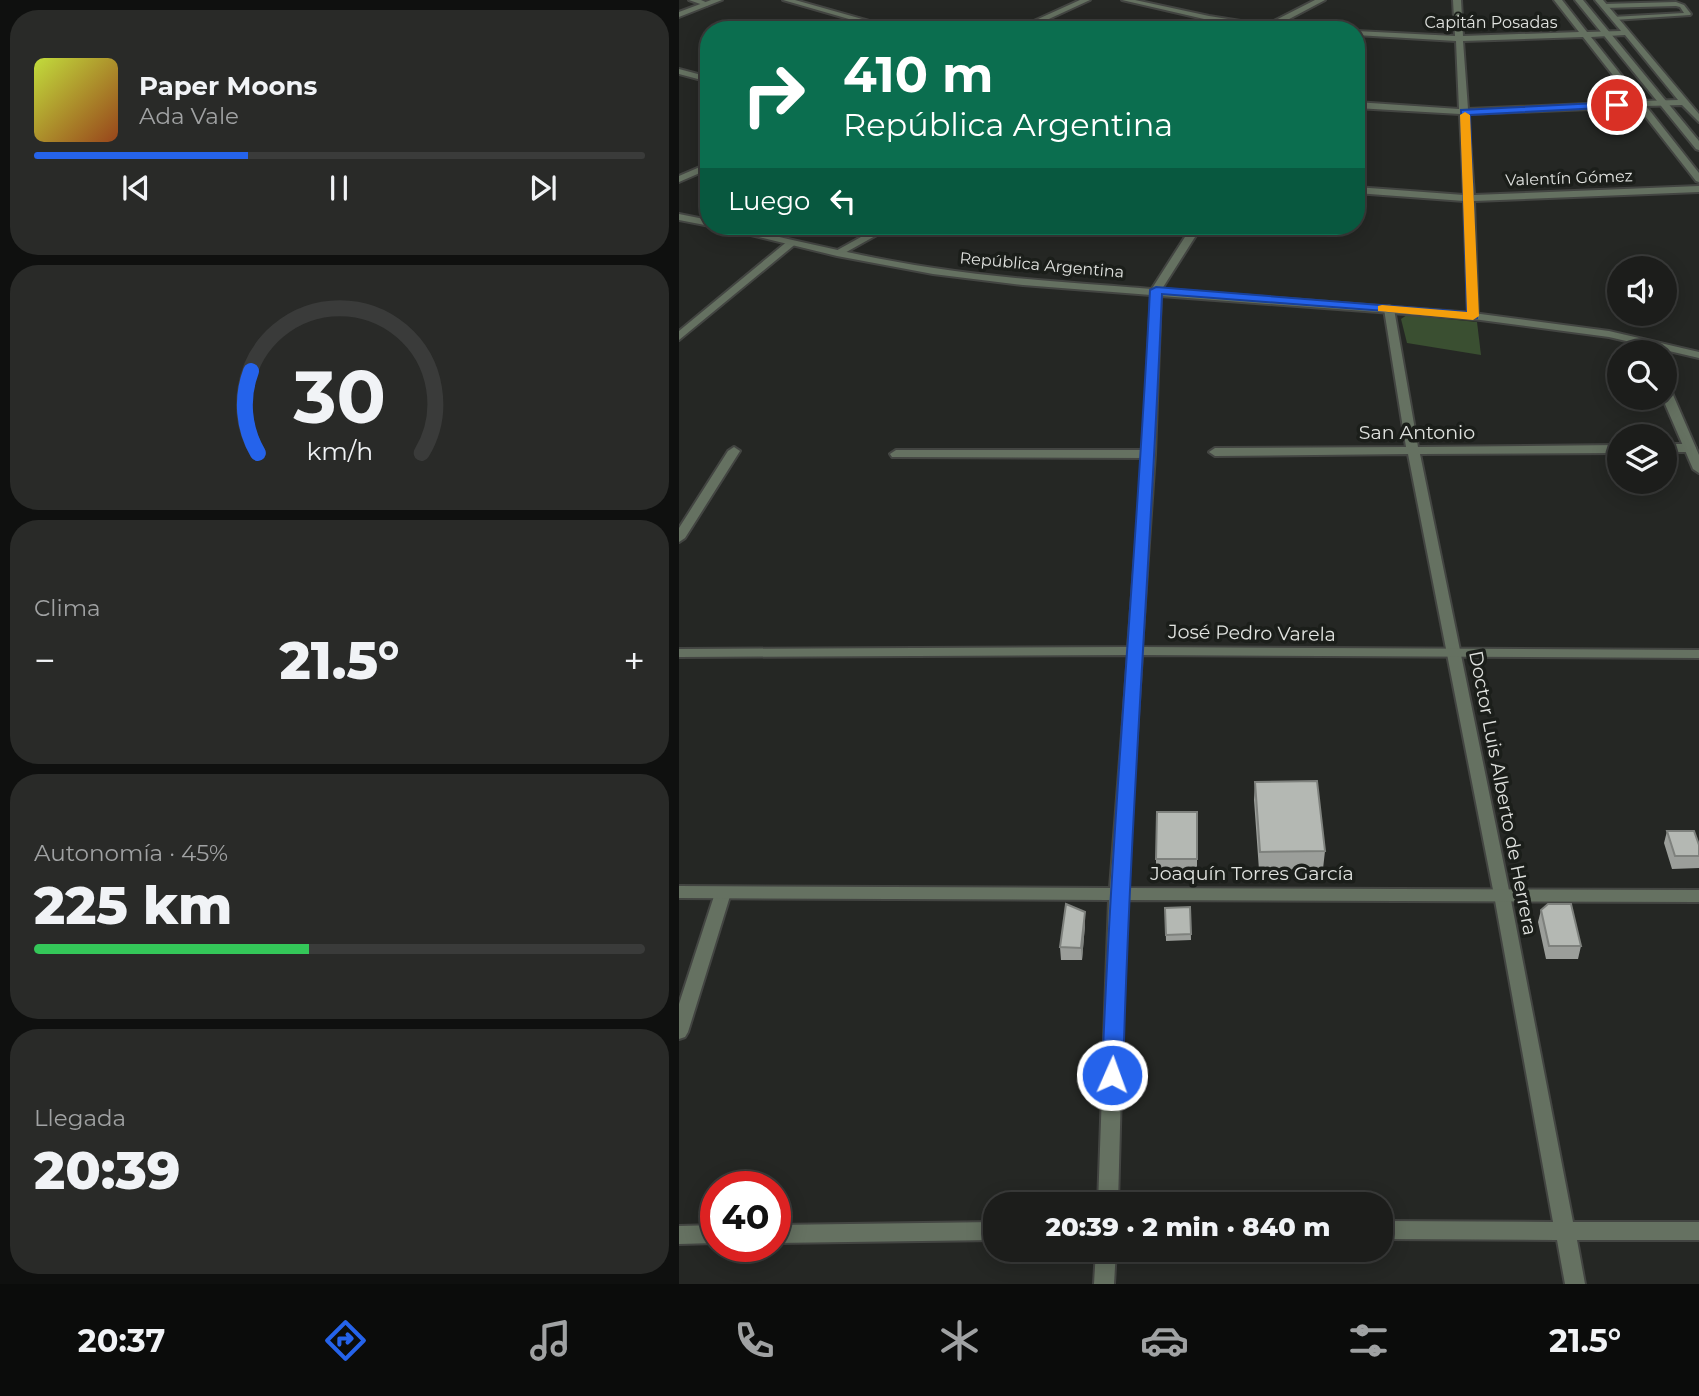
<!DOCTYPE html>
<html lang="es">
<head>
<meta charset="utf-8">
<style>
  :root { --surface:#1c1d1b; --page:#292a28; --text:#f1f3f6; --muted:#a0a2a3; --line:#3a3b3a; --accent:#2563eb }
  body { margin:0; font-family:Montserrat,sans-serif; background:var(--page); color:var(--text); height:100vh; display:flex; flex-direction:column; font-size:26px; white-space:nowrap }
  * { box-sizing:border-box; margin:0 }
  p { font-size:23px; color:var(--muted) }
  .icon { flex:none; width:38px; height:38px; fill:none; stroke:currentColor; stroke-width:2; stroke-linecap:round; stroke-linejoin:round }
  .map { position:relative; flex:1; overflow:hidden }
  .drawer { display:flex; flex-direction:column; gap:10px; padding:10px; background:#0f100f; width:679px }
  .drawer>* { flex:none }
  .guide { position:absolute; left:21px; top:21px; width:665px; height:214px; border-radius:28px; box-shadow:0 4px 18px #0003,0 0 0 2px var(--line); background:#0b6e4f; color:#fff; overflow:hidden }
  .tools { position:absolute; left:928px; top:256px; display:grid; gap:14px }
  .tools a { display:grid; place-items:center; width:70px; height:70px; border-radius:50%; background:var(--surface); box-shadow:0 4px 18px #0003,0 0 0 2px var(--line); font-size:35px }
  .speed { position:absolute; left:21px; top:1171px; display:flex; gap:14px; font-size:35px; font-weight:700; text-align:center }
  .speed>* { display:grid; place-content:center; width:91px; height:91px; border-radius:50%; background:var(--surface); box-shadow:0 4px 18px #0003,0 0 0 2px var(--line); line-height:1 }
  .speed .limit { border:10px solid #d22; background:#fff; color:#111 }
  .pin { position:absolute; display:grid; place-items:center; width:60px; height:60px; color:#fff; margin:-30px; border:4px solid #fff; border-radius:50%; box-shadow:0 2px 7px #0007 }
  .me { position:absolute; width:77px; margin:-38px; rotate:2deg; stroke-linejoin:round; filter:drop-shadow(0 0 5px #0008) }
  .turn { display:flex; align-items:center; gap:24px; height:147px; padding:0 28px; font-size:32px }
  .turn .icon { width:91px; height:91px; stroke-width:2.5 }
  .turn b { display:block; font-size:49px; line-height:60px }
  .then { display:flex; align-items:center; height:66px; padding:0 28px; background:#0003; gap:14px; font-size:26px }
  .big { font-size:52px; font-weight:800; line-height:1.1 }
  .drawer .card { flex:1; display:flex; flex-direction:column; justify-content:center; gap:10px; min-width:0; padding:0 24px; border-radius:28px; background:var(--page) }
  .drawer .dial { align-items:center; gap:0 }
  .dial svg { height:182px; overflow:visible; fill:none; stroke:var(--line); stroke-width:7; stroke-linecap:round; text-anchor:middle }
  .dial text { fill:var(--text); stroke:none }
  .song { display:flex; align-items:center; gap:21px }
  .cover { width:84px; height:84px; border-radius:10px; background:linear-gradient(135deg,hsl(70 70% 55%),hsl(20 70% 35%)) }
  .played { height:7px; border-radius:4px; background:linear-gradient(90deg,var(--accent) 35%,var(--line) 35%) }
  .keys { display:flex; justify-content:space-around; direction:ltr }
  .heat { display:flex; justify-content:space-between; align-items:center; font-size:38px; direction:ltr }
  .charge { height:10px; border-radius:5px; background:linear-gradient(90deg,#34c759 45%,var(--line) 0) }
  .trip { position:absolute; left:304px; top:1192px; width:410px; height:70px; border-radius:28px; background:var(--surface); box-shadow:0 4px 18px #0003,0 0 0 2px var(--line); font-weight:800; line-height:70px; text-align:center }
  .dock { display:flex; height:112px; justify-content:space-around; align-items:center; background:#0b0c0b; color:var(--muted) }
  .dock .icon { width:49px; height:49px }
  .dock .selected { color:var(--accent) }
  .dock b { font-size:32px; color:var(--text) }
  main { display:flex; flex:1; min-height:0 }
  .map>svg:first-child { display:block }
  .green { fill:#3a4f31 }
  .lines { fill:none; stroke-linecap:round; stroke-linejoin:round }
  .service-casing { stroke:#434542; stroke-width:4 }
  .minor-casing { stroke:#434542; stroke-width:4 }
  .tertiary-casing { stroke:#434542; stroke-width:4 }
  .service { fill:#657161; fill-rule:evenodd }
  .minor { fill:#657161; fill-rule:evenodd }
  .tertiary { fill:#657161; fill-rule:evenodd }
  .wall { fill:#9b9e9a }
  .shaded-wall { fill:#7e817d }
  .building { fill:#b4b8b3; stroke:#7e817d; stroke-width:2 }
  .route { fill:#2563eb; stroke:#184099; stroke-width:2 }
  .slow { fill:#f59e0b }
  .labels { text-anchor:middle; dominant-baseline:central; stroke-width:7; stroke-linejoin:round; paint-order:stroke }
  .far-street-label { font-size:16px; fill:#e0e2df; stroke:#1b1e1a }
  .street-label { font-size:19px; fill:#e0e2df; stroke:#1b1e1a }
</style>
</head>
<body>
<main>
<section class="drawer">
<div class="card">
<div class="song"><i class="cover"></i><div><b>Paper Moons</b><p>Ada Vale</p></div></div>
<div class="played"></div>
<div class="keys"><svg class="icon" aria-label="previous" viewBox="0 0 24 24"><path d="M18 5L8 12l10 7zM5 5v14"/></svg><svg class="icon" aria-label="pause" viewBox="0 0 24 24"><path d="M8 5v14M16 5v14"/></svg><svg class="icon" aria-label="next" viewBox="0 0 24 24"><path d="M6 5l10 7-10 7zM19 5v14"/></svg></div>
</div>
<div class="card dial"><svg viewBox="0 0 100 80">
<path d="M14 69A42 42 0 1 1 86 69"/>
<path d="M14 69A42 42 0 0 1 11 33" stroke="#2563eb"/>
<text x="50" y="56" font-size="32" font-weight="700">30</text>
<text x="50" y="72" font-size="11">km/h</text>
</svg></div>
<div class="card"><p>Clima</p>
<div class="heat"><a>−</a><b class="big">21.5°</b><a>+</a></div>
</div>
<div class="card"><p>Autonomía · 45%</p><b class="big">225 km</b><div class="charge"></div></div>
<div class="card"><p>Llegada</p><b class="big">20:39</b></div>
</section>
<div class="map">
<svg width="1020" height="1284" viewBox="0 0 1020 1284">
  <rect width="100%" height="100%" fill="#252724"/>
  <!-- green -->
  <path class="green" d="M 728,315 L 798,322 L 802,355 L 728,343 L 722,319 Z"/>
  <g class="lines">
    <!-- service casing -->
    <g class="service-casing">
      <path id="service" d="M 997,2 L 1005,5 L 1012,14 L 1011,15 L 935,20 L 932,18 L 933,17 L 1005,13 L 1001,7 L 997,6 L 925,8 L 922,6 L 925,4 Z"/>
    </g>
    <!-- minor casing -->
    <g class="minor-casing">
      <path id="minor" d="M 10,0 L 22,0 L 31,4 L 27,6 Z
        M 104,0 L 116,0 L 222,30 L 208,30 Z
        M 401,0 L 411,0 L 346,30 L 335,30 Z
        M 443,0 L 456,0 L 530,16 L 587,25 L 636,0 L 646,0 L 597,26 L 619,30 L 586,30 L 551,25 Z
        M 774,0 L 782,0 L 784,36 L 900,32 L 875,0 L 883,0 L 908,32 L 942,31 L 916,0 L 924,0 L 1020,114 L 1020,122 L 1003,105 L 967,106 L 1020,173 L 1020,182 L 1017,181 L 959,107 L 789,114 L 795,195 L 1020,186 L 1020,192 L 795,201 L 799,316 L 794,319 L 789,316 L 785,201 L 677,193 L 677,187 L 785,195 L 781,114 L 677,108 L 677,102 L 780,109 L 777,41 L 677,35 L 677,31 L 776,36 ZM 946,35 L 999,100 L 963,101 L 912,37 ZM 904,37 L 955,102 L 789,109 L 784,41 Z
        M 0,69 L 30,77 L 30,82 L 0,74 Z
        M 30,163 L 30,169 L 0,182 L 0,176 Z
        M 202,226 L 214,226 L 162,255 L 153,253 Z
        M 513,226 L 523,226 L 481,292 L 473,292 L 472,290 Z
        M 110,240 L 119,242 L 0,340 L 0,331 Z
        M 710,306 L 715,309 L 739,447 L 940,445 L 940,453 L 741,454 L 831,895 L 894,1222 L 1020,1222 L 1020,1240 L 898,1240 L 906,1284 L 886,1284 L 878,1240 L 702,1239 L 702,1221 L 874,1222 L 815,895 L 729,454 L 536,456 L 530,452 L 536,448 L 727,447 L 705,309 Z
        M 985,444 L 1011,444 L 1017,448 L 1011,452 L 985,452 Z
        M 55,447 L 61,451 L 6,538 L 0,542 L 0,528 L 49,451 Z
        M 217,450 L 470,450 L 476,454 L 470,458 L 213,457 L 211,454 Z
        M 44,887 L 50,889 L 52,893 L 9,1032 L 6,1037 L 0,1039 L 0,1004 L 36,893 L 38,889 Z
        M 317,1222 L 317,1240 L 96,1243 L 96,1225 Z
        M 37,1225 L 37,1243 L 0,1244 L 0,1226 Z"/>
    </g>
    <!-- tertiary casing -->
    <g class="tertiary-casing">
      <path id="tertiary" d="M 32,0 L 43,0 L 0,17 L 0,12 Z
        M 896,0 L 904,0 L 1020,141 L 1020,150 L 1017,149 Z
        M 0,214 L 30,220 L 31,226 L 0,220 Z
        M 35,226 L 52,226 C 119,241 187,258 255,268 C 327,279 400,283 473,289 L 477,287 L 482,289 L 794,313 L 930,331 L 1020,352 L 1020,358 L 930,337 L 794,319 L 482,296 L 476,454 L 463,647 L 1020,650 L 1020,658 L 463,655 L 448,888 L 1020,890 L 1020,902 L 447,900 L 439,1204 L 419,1204 L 430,900 L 0,898 L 0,886 L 431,888 L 449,655 L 0,657 L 0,649 L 449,647 L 464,454 L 472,295 L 344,285 L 254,274 L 158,256 Z
        M 985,385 L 991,388 L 1020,455 L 1020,473 L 1014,469 L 983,397 L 985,397 Z
        M 417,1250 L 437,1250 L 435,1284 L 415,1284 Z"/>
    </g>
    <!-- service -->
    <use href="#service" class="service"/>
    <!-- minor -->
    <use href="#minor" class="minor"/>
    <!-- tertiary -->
    <use href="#tertiary" class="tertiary"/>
  </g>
  <!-- wall -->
  <path class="wall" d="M 576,782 L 646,851 L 644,869 L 580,870 L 575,800 Z
    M 518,812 L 518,872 L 477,872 L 477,859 Z
    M 988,831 L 1020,845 L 1020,868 L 993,869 L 985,843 Z
    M 511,907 L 512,940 L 487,941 L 486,908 Z
    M 862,910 L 902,946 L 899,959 L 867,959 L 859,922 Z
    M 406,925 L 403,960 L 382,960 L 381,947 Z"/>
  <!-- shaded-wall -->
  <path class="shaded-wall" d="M 406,912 L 406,925 L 403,960 L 402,948 Z"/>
  <!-- building -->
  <path class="building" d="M 638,781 L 646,851 L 581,852 L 576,782 Z
    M 478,812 L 518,812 L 518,859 L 477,859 Z
    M 988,831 L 1015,831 L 1020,845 L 1020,856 L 996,856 Z
    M 387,904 L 406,912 L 402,948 L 381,947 Z
    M 869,904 L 892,904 L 902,946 L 870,946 L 862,910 Z
    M 511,907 L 512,934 L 487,935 L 486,908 Z"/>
  <!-- route -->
  <path class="route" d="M 938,102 L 941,103 L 941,107 L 791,115 L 798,318 L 483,294 C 472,555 451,814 444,1075 L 441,1081 L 433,1084 L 426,1081 L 423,1075 C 433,813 458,552 471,290 L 477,287 L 788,312 L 782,110 Z"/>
  <!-- slow -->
  <path class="slow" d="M 786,112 L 791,115 L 800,316 L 794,320 L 699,311 L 699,306 L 703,305 L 788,312 L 781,115 Z"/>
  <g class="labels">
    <!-- far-street labels -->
    <g class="far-street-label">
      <text x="812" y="22">Capitán Posadas</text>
      <text transform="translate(890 178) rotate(-2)">Valentín Gómez</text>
      <text transform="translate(363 265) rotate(5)">República Argentina</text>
    </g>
    <!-- street labels -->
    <g class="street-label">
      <text x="738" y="432">San Antonio</text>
      <text transform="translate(573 633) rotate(1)">José Pedro Varela</text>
      <text transform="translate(824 793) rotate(79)">Doctor Luis Alberto de Herrera</text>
      <text x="573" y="873">Joaquín Torres García</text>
    </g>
  </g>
</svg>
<div class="tools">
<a><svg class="icon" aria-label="sound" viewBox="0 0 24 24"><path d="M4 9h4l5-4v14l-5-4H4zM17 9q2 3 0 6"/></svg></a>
<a><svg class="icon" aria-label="search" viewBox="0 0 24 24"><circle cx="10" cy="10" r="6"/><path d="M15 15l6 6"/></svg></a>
<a><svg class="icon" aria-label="layers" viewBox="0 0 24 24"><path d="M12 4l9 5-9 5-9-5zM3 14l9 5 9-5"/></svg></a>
</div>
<div class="speed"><div class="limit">40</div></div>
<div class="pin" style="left:938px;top:105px;background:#d93025"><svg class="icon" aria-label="arrive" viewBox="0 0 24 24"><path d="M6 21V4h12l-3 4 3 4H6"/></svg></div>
<svg class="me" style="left:433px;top:1075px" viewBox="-20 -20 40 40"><circle r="17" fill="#2563eb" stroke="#fff" stroke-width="3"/><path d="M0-11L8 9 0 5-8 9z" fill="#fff"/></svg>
<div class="trip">20:39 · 2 min · 840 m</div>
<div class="guide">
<div class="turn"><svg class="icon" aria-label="right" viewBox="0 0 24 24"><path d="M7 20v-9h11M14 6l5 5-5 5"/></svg><div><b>410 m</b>República Argentina</div></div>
<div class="then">Luego<svg class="icon" aria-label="left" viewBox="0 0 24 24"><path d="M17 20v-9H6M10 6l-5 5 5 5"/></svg></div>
</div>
</div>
</main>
<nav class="dock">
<b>20:37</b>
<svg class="icon selected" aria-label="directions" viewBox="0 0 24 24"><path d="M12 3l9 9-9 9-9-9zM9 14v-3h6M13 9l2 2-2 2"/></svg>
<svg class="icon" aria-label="music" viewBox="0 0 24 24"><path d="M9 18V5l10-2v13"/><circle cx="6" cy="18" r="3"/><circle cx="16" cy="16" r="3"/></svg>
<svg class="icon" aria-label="phone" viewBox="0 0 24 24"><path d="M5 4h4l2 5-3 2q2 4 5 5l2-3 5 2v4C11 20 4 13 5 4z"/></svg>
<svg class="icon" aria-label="climate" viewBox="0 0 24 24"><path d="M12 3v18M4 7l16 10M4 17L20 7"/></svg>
<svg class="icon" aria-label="car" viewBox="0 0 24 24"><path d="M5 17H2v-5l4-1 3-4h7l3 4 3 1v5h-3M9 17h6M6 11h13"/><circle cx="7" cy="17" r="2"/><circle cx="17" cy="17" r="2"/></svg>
<svg class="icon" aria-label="filters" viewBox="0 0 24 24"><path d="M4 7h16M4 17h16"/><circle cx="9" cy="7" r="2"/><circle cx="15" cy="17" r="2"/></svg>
<b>21.5°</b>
</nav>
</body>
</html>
